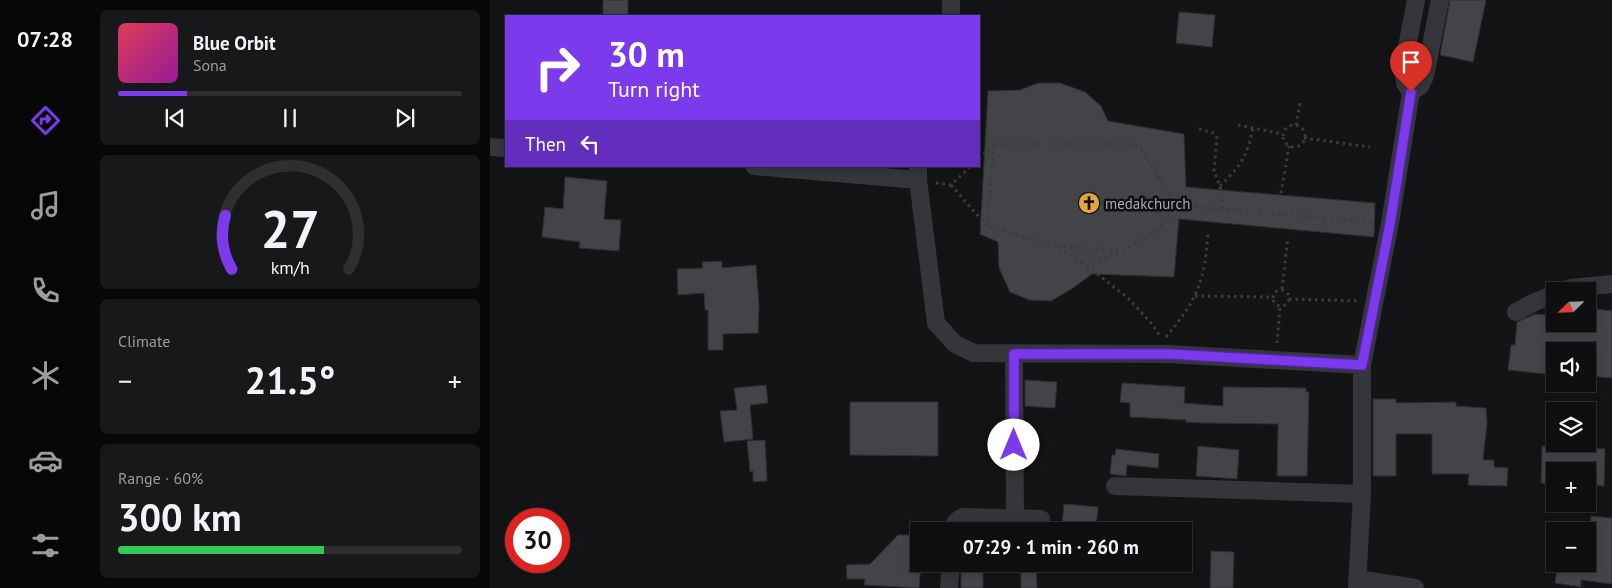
<!DOCTYPE html>
<html lang="en">
<head>
<meta charset="utf-8">
<style>
  :root { --surface:#0e0f10; --page:#171819; --text:#f1f3f6; --muted:#9b9c9f; --line:#2e2f30; --accent:#7c3aed }
  body { margin:0; font-family:"PT Sans",sans-serif; background:var(--page); color:var(--text); height:100vh; display:flex; flex-direction:column; font-size:19px; white-space:nowrap }
  * { box-sizing:border-box; margin:0 }
  p { font-size:16px; color:var(--muted) }
  .icon { flex:none; width:28px; height:28px; fill:none; stroke:currentColor; stroke-width:2; stroke-linecap:round; stroke-linejoin:round }
  .map { position:relative; flex:1; overflow:hidden }
  .drawer { display:flex; flex-direction:column; gap:10px; padding:10px; background:#080809; width:400px }
  .drawer>* { flex:none }
  .hud { position:absolute; left:15px; top:15px; width:475px; height:152px; border-radius:0px; box-shadow:0 2px 8px #0003,0 0 0 1px var(--line); background:#7c3aed; color:#fff; overflow:hidden }
  .needle { width:32px; rotate:247deg }
  .fabs { position:absolute; left:1056px; top:282px; display:grid; gap:10px }
  .fabs a { display:grid; place-items:center; width:50px; height:50px; border-radius:0px; background:var(--surface); box-shadow:0 2px 8px #0003,0 0 0 1px var(--line); font-size:25px }
  .speed { position:absolute; left:15px; top:508px; display:flex; gap:10px; font-size:25px; font-weight:700; text-align:center }
  .speed>* { display:grid; place-content:center; width:65px; height:65px; border-radius:50%; background:var(--surface); box-shadow:0 2px 8px #0003,0 0 0 1px var(--line); line-height:1 }
  .speed .limit { border:8px solid #d22; background:#fff; color:#111 }
  .pin { position:absolute; display:grid; place-items:center; width:42px; height:42px; color:#fff; margin:-51px -21px; border-radius:50% 50% 50% 0; rotate:-45deg; box-shadow:0 0 5px #0007 }
  .pin .icon { rotate:45deg }
  .me { position:absolute; width:55px; margin:-28px; rotate:0deg; stroke-linejoin:round; filter:drop-shadow(0 0 4px #0008) }
  .turn { display:flex; align-items:center; gap:18px; height:105px; padding:0 20px; font-size:22px }
  .turn .icon { width:65px; height:65px; stroke-width:2.5 }
  .turn b { display:block; font-size:35px; line-height:42px }
  .then { display:flex; align-items:center; height:48px; padding:0 20px; background:#0003; gap:10px; font-size:19px }
  .big { font-size:38px; font-weight:700; line-height:1.1 }
  .drawer .card { flex:1; display:flex; flex-direction:column; justify-content:center; gap:8px; min-width:0; padding:0 18px; border-radius:8px; background:var(--page) }
  .drawer .dial { align-items:center; gap:0 }
  .dial svg { height:130px; overflow:visible; fill:none; stroke:var(--line); stroke-width:7; stroke-linecap:round; text-anchor:middle }
  .dial text { fill:var(--text); stroke:none }
  .song { display:flex; align-items:center; gap:15px }
  .cover { width:60px; height:60px; border-radius:8px; background:linear-gradient(135deg,hsl(350 70% 55%),hsl(300 70% 35%)) }
  .played { height:5px; border-radius:2px; background:linear-gradient(90deg,var(--accent) 20%,var(--line) 20%) }
  .keys { display:flex; justify-content:space-around; direction:ltr }
  .heat { display:flex; justify-content:space-between; align-items:center; font-size:28px; direction:ltr }
  .charge { height:8px; border-radius:4px; background:linear-gradient(90deg,#34c759 60%,var(--line) 0) }
  .trip { position:absolute; left:420px; top:522px; width:282px; height:50px; border-radius:0px; background:var(--surface); box-shadow:0 2px 8px #0003,0 0 0 1px var(--line); font-weight:700; line-height:50px; text-align:center }
  main { display:flex; flex:1; min-height:0 }
  .tabs { display:flex; flex-direction:column; width:90px; justify-content:space-around; align-items:center; background:#060606; color:var(--muted) }
  .tabs .icon { width:35px; height:35px }
  .tabs .selected { color:var(--accent) }
  .tabs b { font-size:22px; color:var(--text) }
  .map>svg:first-child { display:block }
  .building { fill:#434448; stroke:#2e2e31 }
  .lines { fill:none; stroke-linecap:round; stroke-linejoin:round }
  .path { stroke:#3b3d41; stroke-width:3; stroke-dasharray:2.5 4; stroke-linecap:butt }
  .minor { stroke:#35363a; stroke-width:18 }
  .route-casing { stroke:#51269a; stroke-width:12 }
  .route { stroke:#7c3aed; stroke-width:9 }
  .labels { text-anchor:middle; dominant-baseline:central; stroke-width:5; stroke-linejoin:round; paint-order:stroke }
  .poi-label { font-size:15px; fill:#a6abb4; stroke:#0f0f10; text-anchor:start }
</style>
</head>
<body>
<main>
<nav class="tabs">
<b>07:28</b>
<svg class="icon selected" aria-label="directions" viewBox="0 0 24 24"><path d="M12 3l9 9-9 9-9-9zM9 14v-3h6M13 9l2 2-2 2"/></svg>
<svg class="icon" aria-label="music" viewBox="0 0 24 24"><path d="M9 18V5l10-2v13"/><circle cx="6" cy="18" r="3"/><circle cx="16" cy="16" r="3"/></svg>
<svg class="icon" aria-label="phone" viewBox="0 0 24 24"><path d="M5 4h4l2 5-3 2q2 4 5 5l2-3 5 2v4C11 20 4 13 5 4z"/></svg>
<svg class="icon" aria-label="climate" viewBox="0 0 24 24"><path d="M12 3v18M4 7l16 10M4 17L20 7"/></svg>
<svg class="icon" aria-label="car" viewBox="0 0 24 24"><path d="M5 17H2v-5l4-1 3-4h7l3 4 3 1v5h-3M9 17h6M6 11h13"/><circle cx="7" cy="17" r="2"/><circle cx="17" cy="17" r="2"/></svg>
<svg class="icon" aria-label="filters" viewBox="0 0 24 24"><path d="M4 7h16M4 17h16"/><circle cx="9" cy="7" r="2"/><circle cx="15" cy="17" r="2"/></svg>
</nav>
<section class="drawer">
<div class="card">
<div class="song"><i class="cover"></i><div><b>Blue Orbit</b><p>Sona</p></div></div>
<div class="played"></div>
<div class="keys"><svg class="icon" aria-label="previous" viewBox="0 0 24 24"><path d="M18 5L8 12l10 7zM5 5v14"/></svg><svg class="icon" aria-label="pause" viewBox="0 0 24 24"><path d="M8 5v14M16 5v14"/></svg><svg class="icon" aria-label="next" viewBox="0 0 24 24"><path d="M6 5l10 7-10 7zM19 5v14"/></svg></div>
</div>
<div class="card dial"><svg viewBox="0 0 100 80">
<path d="M14 69A42 42 0 1 1 86 69"/>
<path d="M14 69A42 42 0 0 1 10 36" stroke="#7c3aed"/>
<text x="50" y="56" font-size="32" font-weight="700">27</text>
<text x="50" y="72" font-size="11">km/h</text>
</svg></div>
<div class="card"><p>Climate</p>
<div class="heat"><a>−</a><b class="big">21.5°</b><a>+</a></div>
</div>
<div class="card"><p>Range · 60%</p><b class="big">300 km</b><div class="charge"></div></div>
</section>
<div class="map">
<svg width="1122" height="588" viewBox="0 0 1122 588">
  <rect width="100%" height="100%" fill="#131415"/>
  <!-- building -->
  <path class="building" d="M 113,0 L 138,0 L 138,16 L 113,16 Z
    M 960,0 L 996,0 L 983,62 L 950,55 Z
    M 689,12 L 725,15 L 722,47 L 686,43 Z
    M 548,83 L 570,83 L 595,92 L 611,106 L 618,121 L 694,134 L 696,187 L 885,203 L 884,237 L 689,219 L 684,277 L 602,274 L 583,288 L 561,301 L 539,300 L 520,292 L 509,268 L 508,242 L 490,234 L 498,91 L 530,90 Z
    M 75,177 L 117,181 L 114,219 L 131,220 L 129,251 L 89,248 L 90,242 L 52,237 L 55,207 L 73,209 Z
    M 232,261 L 232,268 L 266,265 L 269,305 L 268,333 L 233,334 L 233,350 L 218,350 L 218,310 L 215,310 L 214,293 L 188,295 L 187,269 L 213,268 L 212,262 Z
    M 1098,308 L 1122,311 L 1122,378 L 1098,376 L 1098,351 L 1065,351 L 1065,375 L 1018,370 L 1021,345 L 1025,345 L 1027,322 L 1045,314 L 1065,316 L 1065,324 L 1098,324 Z
    M 535,380 L 567,382 L 565,408 L 535,406 Z
    M 632,383 L 695,387 L 694,403 L 733,406 L 733,387 L 816,388 L 816,392 L 819,392 L 817,476 L 787,476 L 788,424 L 713,423 L 696,422 L 696,420 L 640,417 L 640,403 L 630,402 Z
    M 276,385 L 278,403 L 260,405 L 263,439 L 234,442 L 230,411 L 247,410 L 244,388 Z
    M 883,399 L 906,399 L 906,403 L 966,402 L 966,406 L 996,408 L 997,423 L 993,460 L 1004,460 L 1004,467 L 1018,468 L 1017,486 L 978,485 L 979,474 L 942,474 L 942,434 L 906,434 L 906,476 L 883,476 Z
    M 360,402 L 448,402 L 448,456 L 360,455 Z
    M 275,440 L 277,481 L 263,482 L 263,471 L 260,472 L 257,441 Z
    M 708,446 L 749,450 L 747,479 L 706,476 Z
    M 1052,446 L 1115,449 L 1114,486 L 1098,485 L 1098,471 L 1065,471 L 1065,484 L 1051,483 Z
    M 626,449 L 669,454 L 668,468 L 637,465 L 636,476 L 620,474 L 622,455 L 625,455 Z
    M 574,504 L 608,507 L 606,527 L 572,524 Z
    M 1101,516 L 1122,518 L 1122,584 L 1091,580 L 1091,587 L 1065,583 L 1068,564 L 1098,564 Z
    M 408,535 L 429,535 L 429,564 L 431,564 L 429,588 L 374,585 L 375,579 L 357,579 L 356,565 L 380,564 Z
    M 721,551 L 744,552 L 743,588 L 720,588 Z
    M 471,564 L 493,564 L 493,588 L 471,588 Z
    M 531,564 L 546,564 L 547,588 L 531,588 Z"/>
  <g class="lines">
    <!-- path -->
    <path class="path" d="M 748,125 L 793,134
      M 806,125 L 810,103
      M793 136a11 11 0 1 1 22 0a11 11 0 1 1-22 0Z
      M 709,129 L 724,133 L 727,138 L 724,171 L 730,186 L 733,209
      M 814,138 L 880,147
      M 489,159 L 504,144 L 636,144 L 646,146 L 654,152 L 685,205
      M 446,183 L 461,185 L 481,166
      M 461,185 L 497,226 L 565,246 L 597,266 L 633,250 L 669,230 L 685,205 L 885,222
      M 730,186 C 751,165 757,157 763,128
      M 791,193 L 799,146
      M 497,225 L 504,144
      M 567,246 L 633,250
      M 597,266 L 638,298 L 662,324 L 670,336
      M 792,289 L 798,237
      M783 298a8 8 0 1 1 16 0a8 8 0 1 1-16 0Z
      M 705,296 L 783,297
      M 799,299 L 869,301
      M 676,337 C 707,300 715,281 718,233
      M 787,343 L 790,306"/>
    <!-- minor -->
    <path class="minor" d="M 461,16 L 461,0
      M 921,92 L 930,86 L 935,76 L 950,0
      M 921,92 L 915,83 L 913,68 L 926,0
      M 0,147 L 16,148
      M 264,166 L 428,180
      M 428,166 L 428,180 L 446,323 L 465,344 L 484,353 L 679,354 L 872,365
      M 1073,291 L 1081,288 L 1122,284
      M 1026,312 L 1045,302 L 1065,294
      M 524,354 L 525,518
      M 625,486 L 872,494
      M 463,531 C 464,523 465,521 473,517 L 551,519
      M 867,579 L 925,588
      M 459,588 L 461,564
      M 867,588 L 872,494 L 872,365 L 900,223 L 921,92"/>
  </g>
  <g class="lines">
    <!-- route casing -->
    <g class="route-casing">
      <path id="route" d="M 524,445 L 524,354 L 679,354 L 872,365 L 900,224 L 921,92"/>
    </g>
    <!-- route -->
    <use href="#route" class="route"/>
  </g>
  <!-- icons -->
  <defs>
    <g id="church-disc" transform="scale(1.125)"><circle r="9.5" fill="#e4a43d" stroke="#0f0f10"/><path d="M-1.2-6h2.4v3.5h3.3v2.4h-3.3V6h-2.4V-.1h-3.3v-2.4h3.3Z" fill="#111"/></g>
  </defs>
  <g fill-rule="evenodd">
    <use href="#church-disc" x="599" y="203"/>
  </g>
  <g class="labels">
    <!-- poi labels -->
    <g class="poi-label">
      <text x="615" y="203">medakchurch</text>
    </g>
  </g>
</svg>
<div class="fabs">
<a><svg class="needle" viewBox="-14 -14 28 28"><path d="M0-13l5 13h-10z" fill="#e53935"/><path d="M0 13l5-13h-10z" fill="#9b9c9f"/></svg></a>
<a><svg class="icon" aria-label="sound" viewBox="0 0 24 24"><path d="M4 9h4l5-4v14l-5-4H4zM17 9q2 3 0 6"/></svg></a>
<a><svg class="icon" aria-label="layers" viewBox="0 0 24 24"><path d="M12 4l9 5-9 5-9-5zM3 14l9 5 9-5"/></svg></a>
<a>+</a>
<a>−</a>
</div>
<div class="speed"><div class="limit">30</div></div>
<div class="pin" style="left:921px;top:92px;background:#d93025"><svg class="icon" aria-label="arrive" viewBox="0 0 24 24"><path d="M6 21V4h12l-3 4 3 4H6"/></svg></div>
<svg class="me" style="left:524px;top:445px" viewBox="-20 -20 40 40"><circle r="19" fill="#fff"/><path d="M0-13L10 11 0 6-10 11z" fill="#7c3aed"/></svg>
<div class="trip">07:29 · 1 min · 260 m</div>
<div class="hud">
<div class="turn"><svg class="icon" aria-label="right" viewBox="0 0 24 24"><path d="M7 20v-9h11M14 6l5 5-5 5"/></svg><div><b>30 m</b>Turn right</div></div>
<div class="then">Then<svg class="icon" aria-label="left" viewBox="0 0 24 24"><path d="M17 20v-9H6M10 6l-5 5 5 5"/></svg></div>
</div>
</div>
</main>
</body>
</html>
